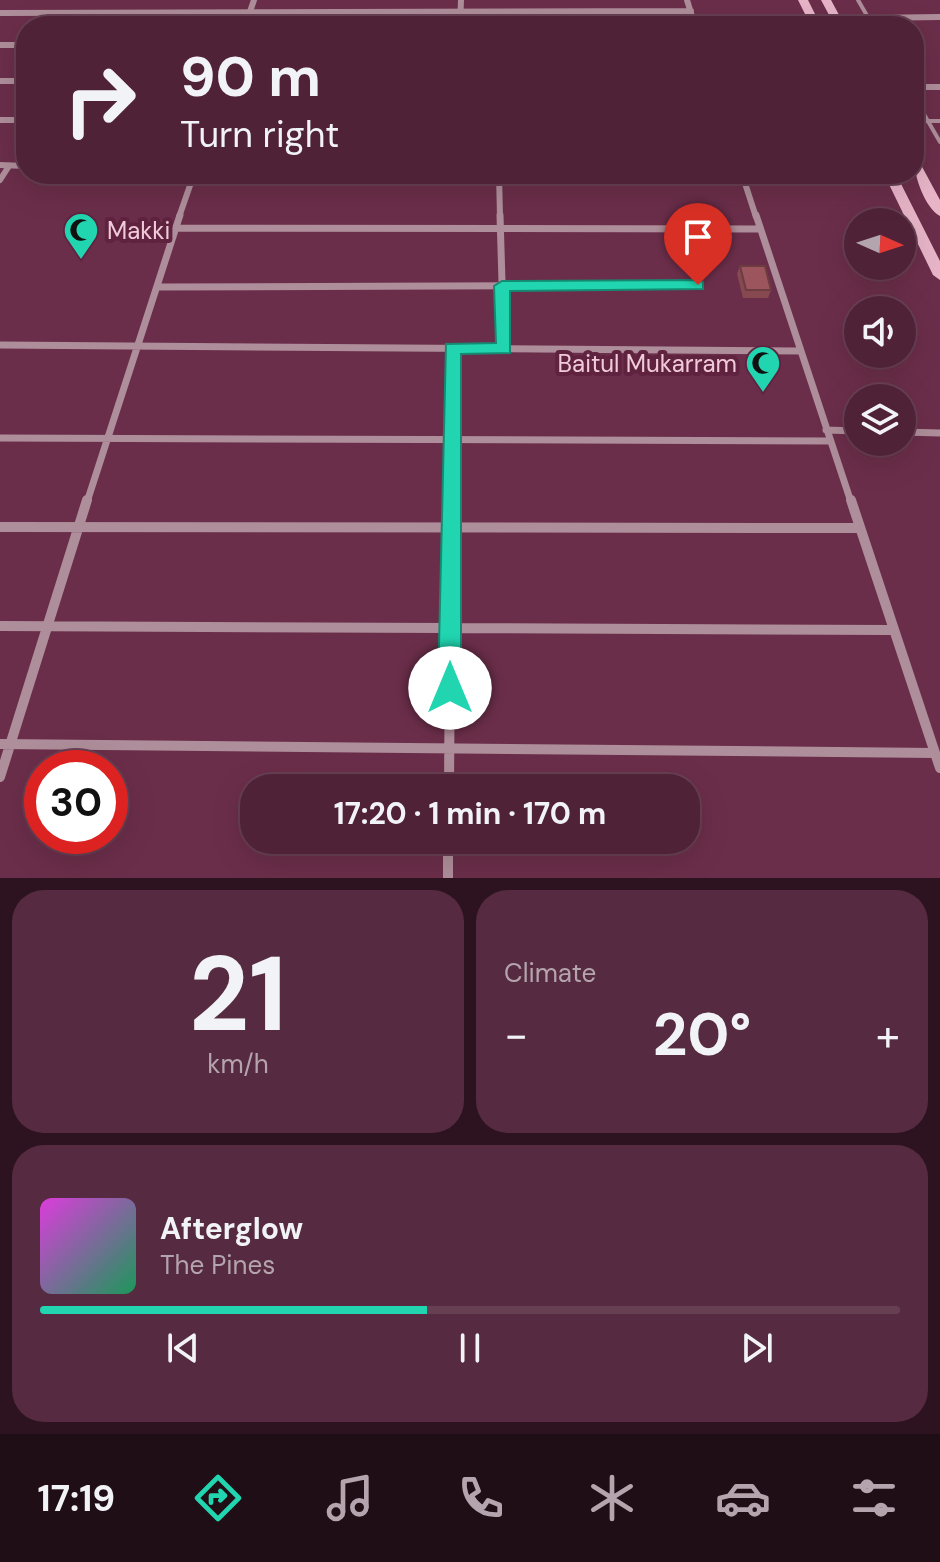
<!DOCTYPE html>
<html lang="en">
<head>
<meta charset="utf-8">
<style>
  :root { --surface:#502238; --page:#562a40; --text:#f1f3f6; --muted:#b4a4ae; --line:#673f53; --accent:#20d5b0 }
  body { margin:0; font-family:"DM Sans",sans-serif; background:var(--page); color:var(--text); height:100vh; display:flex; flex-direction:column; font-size:30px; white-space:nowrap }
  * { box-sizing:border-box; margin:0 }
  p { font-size:26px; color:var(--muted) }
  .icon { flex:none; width:44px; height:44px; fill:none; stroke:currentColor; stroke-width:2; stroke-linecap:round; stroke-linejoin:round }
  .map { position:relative; height:878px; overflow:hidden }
  .details { display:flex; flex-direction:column; gap:12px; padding:12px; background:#2c131f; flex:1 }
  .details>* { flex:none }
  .hud { position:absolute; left:16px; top:16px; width:908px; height:168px; border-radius:32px; box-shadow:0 8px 32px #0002,0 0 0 2px var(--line); background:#502238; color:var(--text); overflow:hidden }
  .needle { width:52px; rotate:93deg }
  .fabs { position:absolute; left:844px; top:208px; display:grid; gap:16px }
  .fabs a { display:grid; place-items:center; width:72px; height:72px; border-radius:50%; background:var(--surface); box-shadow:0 8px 32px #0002,0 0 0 2px var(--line); font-size:40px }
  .speed { position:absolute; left:24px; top:750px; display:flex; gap:16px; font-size:40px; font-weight:700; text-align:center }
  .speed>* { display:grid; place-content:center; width:104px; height:104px; border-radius:50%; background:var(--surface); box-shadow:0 8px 32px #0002,0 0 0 2px var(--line); line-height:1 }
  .speed .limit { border:12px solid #d22; background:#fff; color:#111 }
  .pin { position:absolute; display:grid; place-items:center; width:68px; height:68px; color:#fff; margin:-82px -34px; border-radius:50% 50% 50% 0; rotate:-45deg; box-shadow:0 0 8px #0007 }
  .pin .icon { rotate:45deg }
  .me { position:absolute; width:88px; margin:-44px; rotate:0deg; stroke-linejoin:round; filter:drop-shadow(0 0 6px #0008) }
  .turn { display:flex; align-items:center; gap:28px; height:168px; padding:0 32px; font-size:36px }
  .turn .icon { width:104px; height:104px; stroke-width:2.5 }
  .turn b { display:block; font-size:56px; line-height:68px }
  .big { font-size:60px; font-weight:700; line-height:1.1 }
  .details .tile { flex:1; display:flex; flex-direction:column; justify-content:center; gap:12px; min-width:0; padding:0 28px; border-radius:32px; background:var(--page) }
  .details .dial { align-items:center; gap:0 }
  .dial b { font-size:104px; line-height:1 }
  .song { display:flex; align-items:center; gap:24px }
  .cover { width:96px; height:96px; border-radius:12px; background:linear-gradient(135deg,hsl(300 70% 55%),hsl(150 70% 35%)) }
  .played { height:8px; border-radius:4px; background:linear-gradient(90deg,var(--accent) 45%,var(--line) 45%) }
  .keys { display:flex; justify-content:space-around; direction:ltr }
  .heat { display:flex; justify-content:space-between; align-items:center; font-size:44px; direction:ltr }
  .details .tiles { flex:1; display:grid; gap:12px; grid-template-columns:1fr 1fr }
  .tile:last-child { grid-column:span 2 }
  .trip { position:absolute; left:240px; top:774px; width:460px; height:80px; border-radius:32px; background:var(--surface); box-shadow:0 8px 32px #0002,0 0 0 2px var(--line); font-weight:700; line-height:80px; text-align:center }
  .tabs { display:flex; height:128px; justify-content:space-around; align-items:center; background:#200e16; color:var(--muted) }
  .tabs .icon { width:56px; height:56px }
  .tabs .current { color:var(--accent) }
  .tabs b { font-size:36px; color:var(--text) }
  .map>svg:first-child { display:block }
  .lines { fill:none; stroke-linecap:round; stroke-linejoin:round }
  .service { stroke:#ae8e9a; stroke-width:4 }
  .minor-far2 { stroke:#ae8e9a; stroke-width:6 }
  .minor-far1 { stroke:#ae8e9a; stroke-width:7 }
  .minor { stroke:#ae8e9a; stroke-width:10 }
  .tertiary { fill:#ae8e9a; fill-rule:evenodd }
  .secondary { fill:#e8b5c8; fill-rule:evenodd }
  .wall { fill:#864950 }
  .building { fill:#9c555d; stroke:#6d3c41; stroke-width:2 }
  .route { fill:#20d5b0; stroke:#158a72; stroke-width:2 }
  .labels { text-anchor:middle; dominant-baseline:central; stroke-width:8; stroke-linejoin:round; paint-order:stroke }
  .poi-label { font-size:24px; fill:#f1cbd9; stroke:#5f233f; text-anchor:start }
</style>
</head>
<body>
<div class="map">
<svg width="940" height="878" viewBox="0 0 940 878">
  <rect width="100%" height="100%" fill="#6b2e4a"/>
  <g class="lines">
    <!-- service -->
    <path class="service" d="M 858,0 L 873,26
      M 914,97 L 940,142
      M 914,121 L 940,121"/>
    <!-- minor-far2 -->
    <path class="minor-far2" d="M 687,0 L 695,26
      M 0,13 L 691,11
      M 869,18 L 940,17
      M 245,26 L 254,0
      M 460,26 L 461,0
      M 0,45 L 26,45
      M 0,81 L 26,81
      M 0,120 L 26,120
      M 499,174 L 500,217
      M 742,174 L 756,217
      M 0,180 L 9,166
      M 179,217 L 194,174"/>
    <!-- minor-far1 -->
    <path class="minor-far1" d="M 500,215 L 504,349
      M 756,215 L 851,502
      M 177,228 L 760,229
      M 158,287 L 698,285
      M 0,345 L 799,351
      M 826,430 L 858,431
      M 902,432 L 940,433
      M 0,438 L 830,441
      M 87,502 L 180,215
      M 451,502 L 452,348"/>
    <!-- minor -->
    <path class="minor" d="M 851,500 L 940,768
      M 0,527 L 859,528
      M 0,626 L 891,630
      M 0,744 L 935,753
      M 0,777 L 87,500
      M 449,788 L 451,500
      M 448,840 L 448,878"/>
    <!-- tertiary -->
    <path class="tertiary" d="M 914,84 L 940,84 L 940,90 L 914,90 Z
      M 0,162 L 26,163 L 26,169 L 0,168 Z"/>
    <!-- secondary -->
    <path class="secondary" d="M 798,0 L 808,0 L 821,26 L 811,26 Z
      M 821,0 L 831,0 L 845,26 L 835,26 Z
      M 914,159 L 920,163 L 940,200 L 940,216 C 925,208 914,176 914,159 Z
      M 884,174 L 896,174 L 940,261 L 940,280 L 933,275 Z"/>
  </g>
  <!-- wall -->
  <path class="wall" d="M 740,266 L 771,290 L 768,298 L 743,298 L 737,274 Z"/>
  <!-- building -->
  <path class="building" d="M 740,266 L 765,266 L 771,290 L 746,290 Z"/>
  <!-- route -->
  <path class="route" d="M 698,280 L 703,282 L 703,289 L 510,291 L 510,353 L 461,354 L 461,688 L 457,696 L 450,699 L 442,696 L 438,688 L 446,344 L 496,343 L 494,286 L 502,281 Z"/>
  <!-- icons -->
  <defs>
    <g id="mosque-pin" transform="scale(1.8)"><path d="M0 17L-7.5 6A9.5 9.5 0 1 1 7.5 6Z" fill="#20d5b0" stroke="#5f233f"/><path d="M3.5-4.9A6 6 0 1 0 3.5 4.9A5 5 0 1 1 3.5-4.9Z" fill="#111"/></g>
  </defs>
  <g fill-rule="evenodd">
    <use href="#mosque-pin" x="81" y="230"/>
    <use href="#mosque-pin" x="763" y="363"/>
  </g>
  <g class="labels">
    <!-- poi labels -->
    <g class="poi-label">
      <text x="107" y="230">Makki</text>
      <text x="737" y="363" text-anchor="end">Baitul Mukarram</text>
    </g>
  </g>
</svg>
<div class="fabs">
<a><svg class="needle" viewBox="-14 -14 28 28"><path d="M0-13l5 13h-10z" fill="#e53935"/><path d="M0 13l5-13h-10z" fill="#b4a4ae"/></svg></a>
<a><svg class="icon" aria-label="sound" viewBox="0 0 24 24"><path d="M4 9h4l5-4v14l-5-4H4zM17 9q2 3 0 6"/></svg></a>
<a><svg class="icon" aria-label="layers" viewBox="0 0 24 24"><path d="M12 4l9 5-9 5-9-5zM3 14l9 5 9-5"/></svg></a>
</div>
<div class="speed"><div class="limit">30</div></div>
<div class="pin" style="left:698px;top:285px;background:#d93025"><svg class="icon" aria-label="arrive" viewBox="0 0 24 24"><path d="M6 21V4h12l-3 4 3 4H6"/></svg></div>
<svg class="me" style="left:450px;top:688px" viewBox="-20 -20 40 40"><circle r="19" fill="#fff"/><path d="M0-13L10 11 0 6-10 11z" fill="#20d5b0"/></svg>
<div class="trip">17:20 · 1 min · 170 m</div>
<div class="hud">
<div class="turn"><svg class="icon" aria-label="right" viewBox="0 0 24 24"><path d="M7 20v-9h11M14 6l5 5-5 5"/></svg><div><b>90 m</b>Turn right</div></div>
</div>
</div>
<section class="details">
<div class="tiles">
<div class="tile dial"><b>21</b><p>km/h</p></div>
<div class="tile"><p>Climate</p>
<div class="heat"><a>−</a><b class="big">20°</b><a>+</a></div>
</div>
<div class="tile">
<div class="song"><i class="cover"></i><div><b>Afterglow</b><p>The Pines</p></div></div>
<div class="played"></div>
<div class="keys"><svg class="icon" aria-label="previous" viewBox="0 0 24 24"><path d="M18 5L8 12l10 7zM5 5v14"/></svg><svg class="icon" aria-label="pause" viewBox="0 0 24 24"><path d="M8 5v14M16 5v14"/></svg><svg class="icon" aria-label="next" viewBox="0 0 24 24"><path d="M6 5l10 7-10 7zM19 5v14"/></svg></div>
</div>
</div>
</section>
<nav class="tabs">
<b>17:19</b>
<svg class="icon current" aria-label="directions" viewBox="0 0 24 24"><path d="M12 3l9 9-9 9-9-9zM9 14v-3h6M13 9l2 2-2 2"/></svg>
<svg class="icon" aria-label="music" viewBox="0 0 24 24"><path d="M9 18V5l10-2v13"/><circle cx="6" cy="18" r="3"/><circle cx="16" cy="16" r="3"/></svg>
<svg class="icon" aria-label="phone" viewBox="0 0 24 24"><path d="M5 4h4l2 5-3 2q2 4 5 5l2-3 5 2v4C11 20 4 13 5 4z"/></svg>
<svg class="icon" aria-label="climate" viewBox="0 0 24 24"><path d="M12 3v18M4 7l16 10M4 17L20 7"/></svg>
<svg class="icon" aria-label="car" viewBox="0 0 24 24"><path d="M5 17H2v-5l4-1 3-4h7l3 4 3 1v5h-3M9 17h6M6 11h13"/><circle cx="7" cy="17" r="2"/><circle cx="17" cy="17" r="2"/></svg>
<svg class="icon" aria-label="filters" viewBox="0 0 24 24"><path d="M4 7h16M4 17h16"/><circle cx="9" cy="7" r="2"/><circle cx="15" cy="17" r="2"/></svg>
</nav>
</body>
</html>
